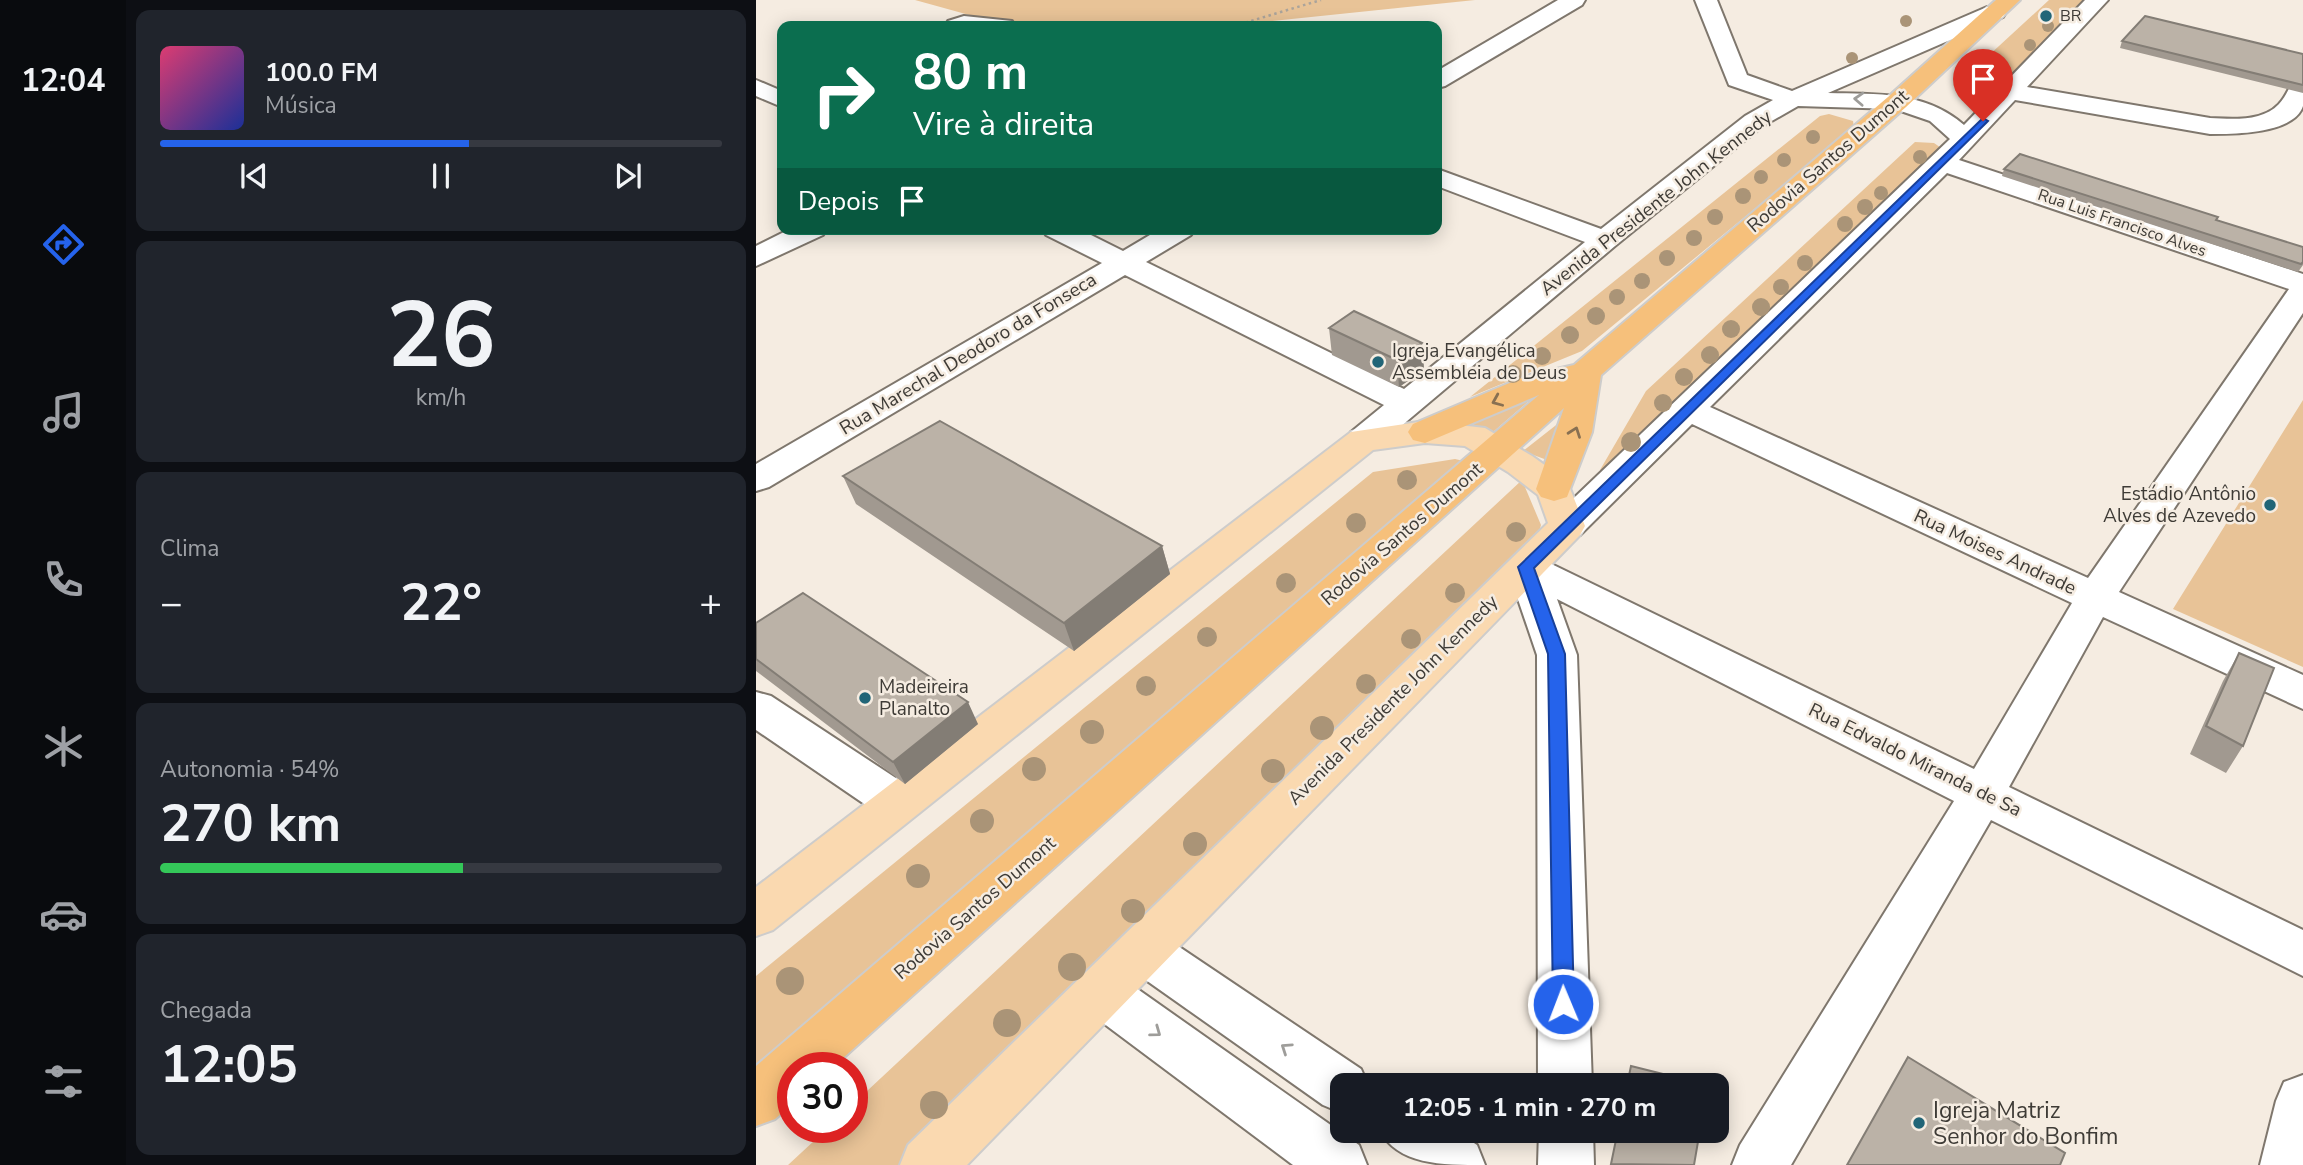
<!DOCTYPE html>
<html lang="pt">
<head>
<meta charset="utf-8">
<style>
  :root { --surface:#171b24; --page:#20242c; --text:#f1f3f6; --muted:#9ea1a6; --line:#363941; --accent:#2563eb }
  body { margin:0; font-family:"Nunito Sans",sans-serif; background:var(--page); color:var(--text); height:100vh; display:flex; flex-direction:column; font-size:26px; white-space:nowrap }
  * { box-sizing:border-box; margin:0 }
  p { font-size:23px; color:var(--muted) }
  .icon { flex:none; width:38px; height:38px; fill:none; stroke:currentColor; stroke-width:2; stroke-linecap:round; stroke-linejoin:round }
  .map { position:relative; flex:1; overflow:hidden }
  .drawer { display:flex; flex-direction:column; gap:10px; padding:10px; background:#0d0f14; width:630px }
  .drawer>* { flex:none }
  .hud { position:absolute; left:21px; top:21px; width:665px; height:214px; border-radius:14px; box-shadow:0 4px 18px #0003; background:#0b6e4f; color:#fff; overflow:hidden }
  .speed { position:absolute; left:21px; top:1052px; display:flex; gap:14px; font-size:35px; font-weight:700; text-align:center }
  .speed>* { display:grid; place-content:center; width:91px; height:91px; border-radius:50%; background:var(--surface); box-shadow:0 4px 18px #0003; line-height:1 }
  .speed .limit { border:10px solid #d22; background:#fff; color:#111 }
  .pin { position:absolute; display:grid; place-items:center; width:60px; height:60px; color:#fff; margin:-72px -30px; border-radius:50% 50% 50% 0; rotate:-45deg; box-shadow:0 0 7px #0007 }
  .pin .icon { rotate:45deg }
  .me { position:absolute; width:77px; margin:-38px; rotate:359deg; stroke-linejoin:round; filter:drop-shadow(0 0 5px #0008) }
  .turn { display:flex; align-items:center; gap:24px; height:147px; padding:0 21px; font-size:32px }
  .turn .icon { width:91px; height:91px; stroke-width:2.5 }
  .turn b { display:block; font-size:49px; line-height:60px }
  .then { display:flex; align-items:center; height:66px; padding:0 21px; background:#0003; gap:14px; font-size:26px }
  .big { font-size:52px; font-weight:700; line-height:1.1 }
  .drawer .widget { flex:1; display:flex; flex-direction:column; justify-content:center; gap:10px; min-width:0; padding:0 24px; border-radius:14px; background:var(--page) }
  .drawer .dial { align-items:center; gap:0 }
  .dial b { font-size:91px; line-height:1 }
  .song { display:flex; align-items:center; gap:21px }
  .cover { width:84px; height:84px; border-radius:10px; background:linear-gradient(135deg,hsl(340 70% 55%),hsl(230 70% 35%)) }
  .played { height:7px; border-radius:4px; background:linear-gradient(90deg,var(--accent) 55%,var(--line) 55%) }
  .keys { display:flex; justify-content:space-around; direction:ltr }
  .heat { display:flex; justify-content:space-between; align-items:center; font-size:38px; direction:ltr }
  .charge { height:10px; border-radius:5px; background:linear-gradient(90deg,#34c759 54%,var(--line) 0) }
  .trip { position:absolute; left:574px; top:1073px; width:399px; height:70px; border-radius:14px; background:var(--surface); box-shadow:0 4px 18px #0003; font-weight:700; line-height:70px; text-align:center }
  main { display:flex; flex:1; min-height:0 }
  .tab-bar { display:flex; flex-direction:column; width:126px; justify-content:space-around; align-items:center; background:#090b0e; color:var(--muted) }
  .tab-bar .icon { width:49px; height:49px }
  .tab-bar .active { color:var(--accent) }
  .tab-bar b { font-size:32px; color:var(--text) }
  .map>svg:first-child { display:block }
  .green { fill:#e8c397 }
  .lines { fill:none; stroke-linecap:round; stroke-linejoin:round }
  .minor-casing { stroke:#7f776d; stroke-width:4 }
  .major-casing { stroke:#cdcccb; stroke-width:4 }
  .highway-casing { stroke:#cdcccb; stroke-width:4 }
  .path { stroke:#aba49b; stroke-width:2.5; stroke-dasharray:2.5 3.5; stroke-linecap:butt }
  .minor { fill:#fff; fill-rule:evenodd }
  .major { fill:#fad9b0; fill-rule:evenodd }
  .highway { fill:#f6c07b; fill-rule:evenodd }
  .tree { fill:#aa9477 }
  .wall { fill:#a19990 }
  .shaded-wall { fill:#837d75 }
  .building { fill:#bbb2a7; stroke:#837d75; stroke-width:2 }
  .oneway { stroke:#9e9d9a }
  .oneway2 { stroke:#887052 }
  .route { fill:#2563eb; stroke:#184099; stroke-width:2 }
  .poi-dot { fill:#216577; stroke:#f5ece1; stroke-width:2.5 }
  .labels { text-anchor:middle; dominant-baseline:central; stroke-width:5; stroke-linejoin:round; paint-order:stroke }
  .far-poi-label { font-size:16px; fill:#3e3b36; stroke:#f5ece1; text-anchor:start }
  .far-street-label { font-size:16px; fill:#3e3b36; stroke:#f5ece1 }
  .street-label { font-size:19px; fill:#3e3b36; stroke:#f5ece1 }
  .poi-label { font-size:19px; fill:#3e3b36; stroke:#f5ece1; text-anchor:start }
  .near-poi-label { font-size:23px; fill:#3e3b36; stroke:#f5ece1; text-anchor:start }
</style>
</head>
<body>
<main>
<nav class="tab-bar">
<b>12:04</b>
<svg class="icon active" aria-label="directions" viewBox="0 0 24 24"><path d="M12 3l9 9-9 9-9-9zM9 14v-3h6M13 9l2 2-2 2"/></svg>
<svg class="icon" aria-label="music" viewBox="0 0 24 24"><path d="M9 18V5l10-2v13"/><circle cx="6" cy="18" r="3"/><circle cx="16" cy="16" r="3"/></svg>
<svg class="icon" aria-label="phone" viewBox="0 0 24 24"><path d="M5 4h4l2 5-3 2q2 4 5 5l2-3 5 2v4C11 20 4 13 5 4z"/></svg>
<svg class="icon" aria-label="climate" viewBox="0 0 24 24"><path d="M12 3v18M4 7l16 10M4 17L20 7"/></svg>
<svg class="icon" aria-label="car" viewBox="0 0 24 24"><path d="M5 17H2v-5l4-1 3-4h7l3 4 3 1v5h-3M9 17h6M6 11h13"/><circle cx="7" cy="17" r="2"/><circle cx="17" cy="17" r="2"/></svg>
<svg class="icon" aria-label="filters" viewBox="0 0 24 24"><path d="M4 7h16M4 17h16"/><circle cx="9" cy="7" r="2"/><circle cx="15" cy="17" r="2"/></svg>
</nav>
<section class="drawer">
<div class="widget">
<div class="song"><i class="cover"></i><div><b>100.0 FM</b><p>Música</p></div></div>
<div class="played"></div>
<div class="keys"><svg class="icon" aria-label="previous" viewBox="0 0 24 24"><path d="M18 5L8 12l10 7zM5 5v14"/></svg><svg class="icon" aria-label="pause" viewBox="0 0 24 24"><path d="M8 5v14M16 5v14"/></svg><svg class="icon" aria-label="next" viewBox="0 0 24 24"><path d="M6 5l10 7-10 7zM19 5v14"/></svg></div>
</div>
<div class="widget dial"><b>26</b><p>km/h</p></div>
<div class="widget"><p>Clima</p>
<div class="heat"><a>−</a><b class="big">22°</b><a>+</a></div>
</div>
<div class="widget"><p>Autonomia · 54%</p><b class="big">270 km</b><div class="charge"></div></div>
<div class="widget"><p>Chegada</p><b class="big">12:05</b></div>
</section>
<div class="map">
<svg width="1547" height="1165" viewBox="0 0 1547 1165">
  <rect width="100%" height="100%" fill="#f5ece1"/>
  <!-- green -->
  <path class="green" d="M 159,0 L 719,0 L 468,26 L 253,26 Z
    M 1293,0 L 1342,0 L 1250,89 L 1229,89 L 1214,84 L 1213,77 L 1218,69 Z
    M 1073,114 L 1097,121 L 1098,127 L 826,351 L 714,397 L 1064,116 Z
    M 1159,142 L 1178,143 L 1191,152 L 860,472 L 844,470 L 890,391 Z
    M 774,400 L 737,432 L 713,423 Z
    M 1547,400 L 1547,667 L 1417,609 Z
    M 804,422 L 791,460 L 767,451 Z
    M 699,459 L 721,464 L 0,1075 L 0,976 L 617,472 Z
    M 766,480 L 785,525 L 777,553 L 147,1165 L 32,1165 L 73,1127 L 96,1127 L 96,1105 Z"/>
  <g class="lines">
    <!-- minor casing -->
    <g class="minor-casing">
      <path id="minor" d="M 802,0 L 829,0 L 826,5 L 689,86 L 681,88 L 681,71 Z
        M 939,0 L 961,0 L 991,75 L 1036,91 L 1231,7 L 1247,7 L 1250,12 L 1247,17 L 1072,93 C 1121,94 1169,91 1208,125 L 1329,0 L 1352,0 L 1271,87 L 1454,118 C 1477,119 1506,122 1523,104 C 1530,97 1533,87 1538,80 L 1547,78 C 1547,86 1547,98 1547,106 C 1538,134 1477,134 1454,134 L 1259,100 L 1203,160 L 1547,274 L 1547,313 L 1363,592 L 1547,675 L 1547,709 L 1347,617 L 1253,787 L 1547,930 L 1547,976 L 1235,820 L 1035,1165 L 976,1165 L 984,1145 L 1198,801 L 801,599 L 821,655 L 836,1085 L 782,1085 L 781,655 L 751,567 L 757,558 L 770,554 L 783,558 L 1218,769 L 1316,603 L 936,424 L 824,535 L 811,538 L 798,535 L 793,526 L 798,517 L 1194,139 L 1174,121 L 1139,109 L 1042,106 L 1007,126 L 859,246 L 619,448 L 607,451 L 595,448 L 590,440 L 595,432 L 628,405 L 369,275 L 13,487 L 0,491 L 0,464 L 346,263 L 290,235 L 286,229 L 323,229 L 367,251 L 404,229 L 439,229 L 435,235 L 390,262 L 648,389 L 829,242 L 681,186 L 681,169 L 845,229 L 989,116 L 1017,100 L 973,85 ZM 1191,173 L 1533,289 L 1332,578 L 954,407 Z
        M 208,16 L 256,21 L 259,26 L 189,26 L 192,21 Z
        M 0,80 L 26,91 L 26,107 L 0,96 Z
        M 34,229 L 71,229 L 67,235 L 0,266 L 0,246 Z
        M 0,692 L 15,696 L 158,790 L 164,803 L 158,816 L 142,821 L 126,816 L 0,730 Z
        M 387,928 L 404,934 L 605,1069 L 612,1085 L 586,1085 L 586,1113 L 567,1105 L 370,966 L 362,950 L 370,934 Z
        M 345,969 L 363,976 L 603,1145 L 611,1165 L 537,1165 L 327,1008 L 320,992 L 327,976 Z
        M 1547,1075 L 1547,1165 L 1504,1165 L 1520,1101 L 1528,1082 Z
        M 623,1130 L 698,1130 L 721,1145 L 729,1165 C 684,1165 643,1165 623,1130 Z
        M 783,1130 L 837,1130 L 838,1165 L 782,1165 Z"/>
    </g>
    <!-- major casing -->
    <g class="major-casing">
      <path id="major" d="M 669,421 L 729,428 L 776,456 L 811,481 L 829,526 L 824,535 L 211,1165 L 144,1165 L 152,1145 L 792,523 L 782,495 L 752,472 L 709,446 L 669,443 L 617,450 L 17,930 L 0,936 L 0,887 L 595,432 Z"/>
    </g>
    <!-- highway casing -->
    <g class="highway-casing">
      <path id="highway" d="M 1240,0 L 1264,0 L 1150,107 L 845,375 L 836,432 L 811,497 L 798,501 L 785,497 L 780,489 L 808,408 L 76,1068 L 37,1068 L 37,1103 L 19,1119 L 0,1126 L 0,1066 L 783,395 L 669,443 L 657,440 L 652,432 L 657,424 L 770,376 L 818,365 L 1132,97 Z"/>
    </g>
    <!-- path -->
    <path class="path" d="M 478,26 L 565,0"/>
    <!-- minor -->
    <use href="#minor" class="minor"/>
    <!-- major -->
    <use href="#major" class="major"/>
    <!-- highway -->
    <use href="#highway" class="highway"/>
  </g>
  <!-- trees -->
  <g class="tree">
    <circle cx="1150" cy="21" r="6"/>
    <circle cx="1292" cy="26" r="6"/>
    <circle cx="1274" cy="45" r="6"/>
    <circle cx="1096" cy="58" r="6"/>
    <circle cx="1057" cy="137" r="7"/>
    <circle cx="1164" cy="157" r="7"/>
    <circle cx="1028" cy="160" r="7"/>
    <circle cx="1005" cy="177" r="7"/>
    <circle cx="1125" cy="193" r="7"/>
    <circle cx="987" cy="196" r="8"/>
    <circle cx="1109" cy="207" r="8"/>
    <circle cx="959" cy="217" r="8"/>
    <circle cx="1089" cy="224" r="8"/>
    <circle cx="938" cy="238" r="8"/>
    <circle cx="911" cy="258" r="8"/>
    <circle cx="1049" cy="263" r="8"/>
    <circle cx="886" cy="281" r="8"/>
    <circle cx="1025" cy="287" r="8"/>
    <circle cx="861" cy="297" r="8"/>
    <circle cx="1005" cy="307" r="9"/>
    <circle cx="840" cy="316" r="9"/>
    <circle cx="975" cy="329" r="9"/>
    <circle cx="814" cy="335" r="9"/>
    <circle cx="954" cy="355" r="9"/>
    <circle cx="786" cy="356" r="9"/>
    <circle cx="757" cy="374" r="9"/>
    <circle cx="928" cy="377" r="9"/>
    <circle cx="907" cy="403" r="9"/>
    <circle cx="875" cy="442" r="10"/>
    <circle cx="651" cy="480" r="10"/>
    <circle cx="600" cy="523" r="10"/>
    <circle cx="760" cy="532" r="10"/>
    <circle cx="530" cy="583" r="10"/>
    <circle cx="699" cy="593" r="10"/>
    <circle cx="451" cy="637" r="10"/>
    <circle cx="655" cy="639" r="10"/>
    <circle cx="610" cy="684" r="10"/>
    <circle cx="390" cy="686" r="10"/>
    <circle cx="566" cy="728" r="12"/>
    <circle cx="336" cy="732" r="12"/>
    <circle cx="278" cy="769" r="12"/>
    <circle cx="517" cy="771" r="12"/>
    <circle cx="226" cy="821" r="12"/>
    <circle cx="439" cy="844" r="12"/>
    <circle cx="162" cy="876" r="12"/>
    <circle cx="377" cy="911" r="12"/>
    <circle cx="316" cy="967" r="14"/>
    <circle cx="34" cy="981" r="14"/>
    <circle cx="251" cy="1023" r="14"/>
    <circle cx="178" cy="1105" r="14"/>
  </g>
  <!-- wall -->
  <path class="wall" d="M 1366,41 L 1547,54 L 1547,93 L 1364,48 Z
    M 1248,169 L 1461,220 L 1547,247 L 1547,265 L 1542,272 L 1246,176 Z
    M 573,328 L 666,343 L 668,370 L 643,387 L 576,355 Z
    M 87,476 L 406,546 L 414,574 L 318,651 L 100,504 Z
    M 0,623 L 222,724 L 149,784 L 0,671 Z
    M 1483,653 L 1487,746 L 1470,773 L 1434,754 L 1467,681 Z"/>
  <!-- shaded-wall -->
  <path class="shaded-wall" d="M 666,343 L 668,370 L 643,387 L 641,360 Z
    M 406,546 L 414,574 L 318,651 L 308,623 Z
    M 212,702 L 222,724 L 149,784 L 137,762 Z"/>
  <!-- building -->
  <path class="building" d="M 1389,16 L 1547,54 L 1547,85 L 1366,41 Z
    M 1264,154 L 1462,217 L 1460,220 L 1547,247 L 1547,262 L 1545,264 L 1248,169 Z
    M 598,311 L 666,343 L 641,360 L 573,328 Z
    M 184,421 L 406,546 L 308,623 L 87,476 Z
    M 47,593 L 212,702 L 137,762 L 0,659 L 0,623 Z
    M 1483,653 L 1518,668 L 1487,746 L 1450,726 Z
    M 1152,1057 L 1309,1153 L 1304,1165 L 1091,1165 Z
    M 875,1066 L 951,1085 L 871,1085 Z
    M 862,1130 L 944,1130 L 938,1165 L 855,1164 Z"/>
  <!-- one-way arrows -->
  <defs><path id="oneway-chevron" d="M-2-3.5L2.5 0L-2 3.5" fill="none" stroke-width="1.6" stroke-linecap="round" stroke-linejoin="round" transform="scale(1.75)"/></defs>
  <g class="oneway">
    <use href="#oneway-chevron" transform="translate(1103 99) rotate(-177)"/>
    <use href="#oneway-chevron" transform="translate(400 1032) rotate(36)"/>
    <use href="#oneway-chevron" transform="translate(530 1048) rotate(-146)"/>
  </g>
  <g class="oneway2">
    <use href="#oneway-chevron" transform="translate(741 401) rotate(157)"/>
    <use href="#oneway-chevron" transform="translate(819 432) rotate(-70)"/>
  </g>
  <!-- route -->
  <path class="route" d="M 1227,118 L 1232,121 L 1230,123 L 778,568 L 809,654 L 818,1004 L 815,1011 L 807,1014 L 800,1011 L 797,1004 L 792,654 L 762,567 Z"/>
  <!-- markers -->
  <g class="poi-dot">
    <circle cx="1290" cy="16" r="7"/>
    <circle cx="622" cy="362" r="7"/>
    <circle cx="1514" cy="505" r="7"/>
    <circle cx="109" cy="698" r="7"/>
    <circle cx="1163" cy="1123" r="7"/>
  </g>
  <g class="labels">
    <!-- far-poi labels -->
    <g class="far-poi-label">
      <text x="1304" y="16">BR</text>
    </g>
    <!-- far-street labels -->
    <g class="far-street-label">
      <text transform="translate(1366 223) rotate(19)">Rua Luis Francisco Alves</text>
    </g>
    <!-- street labels -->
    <g class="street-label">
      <text transform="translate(1072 161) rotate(-41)">Rodovia Santos Dumont</text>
      <text transform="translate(900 203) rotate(-38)">Avenida Presidente John Kennedy</text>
      <text transform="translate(212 354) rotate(-31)">Rua Marechal Deodoro da Fonseca</text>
      <text transform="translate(646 534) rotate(-41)">Rodovia Santos Dumont</text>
      <text transform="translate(1239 552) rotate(25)">Rua Moises Andrade</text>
      <text transform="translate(637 700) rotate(-45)">Avenida Presidente John Kennedy</text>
      <text transform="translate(1159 760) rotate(26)">Rua Edvaldo Miranda de Sa</text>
      <text transform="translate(219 908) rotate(-41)">Rodovia Santos Dumont</text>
    </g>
    <!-- poi labels -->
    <g class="poi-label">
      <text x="636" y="351">Igreja Evangélica<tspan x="636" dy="22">Assembleia de Deus</tspan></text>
      <text x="1500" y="494" text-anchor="end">Estádio Antônio<tspan x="1500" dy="22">Alves de Azevedo</tspan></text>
      <text x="123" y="687">Madeireira<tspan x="123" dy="22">Planalto</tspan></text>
    </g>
    <!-- near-poi labels -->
    <g class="near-poi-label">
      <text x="1177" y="1110">Igreja Matriz<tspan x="1177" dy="26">Senhor do Bonfim</tspan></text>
    </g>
  </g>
</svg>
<div class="speed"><div class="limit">30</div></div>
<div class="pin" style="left:1227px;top:121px;background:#d93025"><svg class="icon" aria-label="arrive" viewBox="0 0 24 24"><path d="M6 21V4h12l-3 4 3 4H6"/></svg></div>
<svg class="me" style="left:807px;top:1004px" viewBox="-20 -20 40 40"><circle r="17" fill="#2563eb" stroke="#fff" stroke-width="3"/><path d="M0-11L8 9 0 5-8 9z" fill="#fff"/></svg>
<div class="trip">12:05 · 1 min · 270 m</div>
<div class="hud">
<div class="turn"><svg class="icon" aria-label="right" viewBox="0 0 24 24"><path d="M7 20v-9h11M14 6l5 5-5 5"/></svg><div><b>80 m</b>Vire à direita</div></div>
<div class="then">Depois<svg class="icon" aria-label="arrive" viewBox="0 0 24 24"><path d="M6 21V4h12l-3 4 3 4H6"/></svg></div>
</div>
</div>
</main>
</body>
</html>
